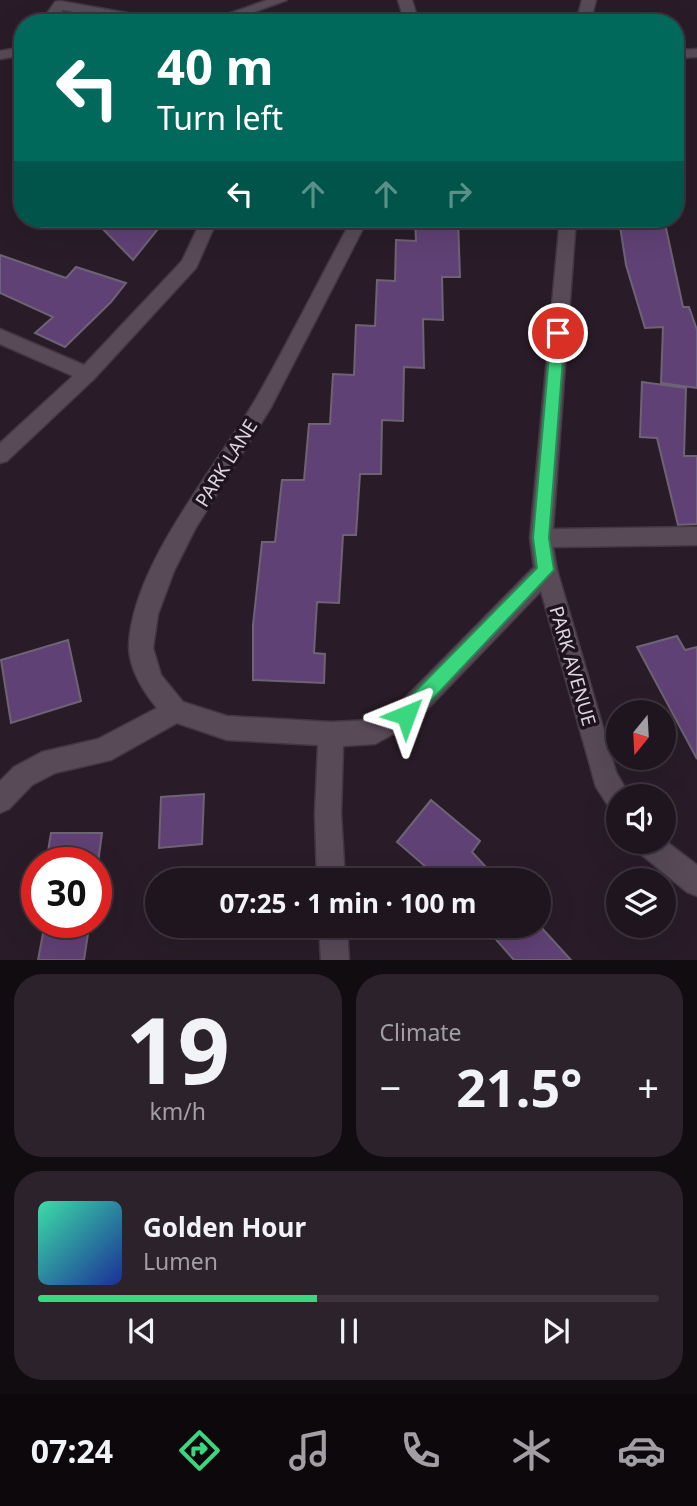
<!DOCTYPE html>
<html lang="en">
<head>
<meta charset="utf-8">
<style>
  :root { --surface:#1f151e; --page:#2c222b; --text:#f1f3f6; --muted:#a19fa4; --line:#3c343c; --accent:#3ad77f }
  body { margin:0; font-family:"Noto Sans",sans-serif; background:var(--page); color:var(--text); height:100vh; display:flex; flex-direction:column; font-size:26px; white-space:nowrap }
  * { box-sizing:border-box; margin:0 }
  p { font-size:23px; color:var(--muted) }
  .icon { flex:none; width:38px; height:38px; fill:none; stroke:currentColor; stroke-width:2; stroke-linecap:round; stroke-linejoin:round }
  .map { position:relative; height:960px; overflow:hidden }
  .panel { display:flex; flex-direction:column; gap:14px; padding:14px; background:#110c10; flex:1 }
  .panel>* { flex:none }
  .banner { position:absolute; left:14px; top:14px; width:670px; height:214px; border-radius:28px; box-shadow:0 7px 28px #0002,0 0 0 2px var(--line); background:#00695c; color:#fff; overflow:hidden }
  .needle { width:46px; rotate:198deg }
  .tools { position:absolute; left:606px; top:700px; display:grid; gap:14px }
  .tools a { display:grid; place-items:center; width:70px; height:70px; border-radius:50%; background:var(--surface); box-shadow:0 7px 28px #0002,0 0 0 2px var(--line); font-size:35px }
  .speed { position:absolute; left:21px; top:847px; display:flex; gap:14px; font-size:35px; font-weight:700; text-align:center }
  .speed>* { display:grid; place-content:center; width:91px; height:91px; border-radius:50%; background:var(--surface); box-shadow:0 7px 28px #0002,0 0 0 2px var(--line); line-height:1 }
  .speed .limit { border:10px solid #d22; background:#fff; color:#111 }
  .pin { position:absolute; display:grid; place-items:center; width:60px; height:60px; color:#fff; margin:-30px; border:4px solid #fff; border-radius:50%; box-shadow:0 2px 7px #0007 }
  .me { position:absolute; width:77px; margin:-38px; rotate:44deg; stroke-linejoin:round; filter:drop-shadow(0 0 5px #0008) }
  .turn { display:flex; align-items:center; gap:24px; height:147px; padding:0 28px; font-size:32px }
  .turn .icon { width:91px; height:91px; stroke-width:2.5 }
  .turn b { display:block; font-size:49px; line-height:60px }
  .lanes { display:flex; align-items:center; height:66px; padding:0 28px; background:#0003; justify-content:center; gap:35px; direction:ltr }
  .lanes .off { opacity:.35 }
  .big { font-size:52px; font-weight:700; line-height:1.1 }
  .panel .tile { flex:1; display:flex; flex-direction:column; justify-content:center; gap:10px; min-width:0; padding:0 24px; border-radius:28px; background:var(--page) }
  .panel .dial { align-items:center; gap:0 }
  .dial b { font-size:91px; line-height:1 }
  .song { display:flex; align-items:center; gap:21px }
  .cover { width:84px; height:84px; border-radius:10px; background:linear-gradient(135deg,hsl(160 70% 55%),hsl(230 70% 35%)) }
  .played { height:7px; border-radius:4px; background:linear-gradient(90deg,var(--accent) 45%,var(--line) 45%) }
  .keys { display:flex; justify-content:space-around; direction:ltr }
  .heat { display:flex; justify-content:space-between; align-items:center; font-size:38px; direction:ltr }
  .panel .tiles { flex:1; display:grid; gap:14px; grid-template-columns:1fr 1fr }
  .tile:last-child { grid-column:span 2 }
  .trip { position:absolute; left:145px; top:868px; width:406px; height:70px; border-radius:35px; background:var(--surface); box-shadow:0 7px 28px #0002,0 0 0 2px var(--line); font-weight:700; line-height:70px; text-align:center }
  .dock { display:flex; height:112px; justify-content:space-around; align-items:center; background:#0c080c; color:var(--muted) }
  .dock .icon { width:49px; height:49px }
  .dock .on { color:var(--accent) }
  .dock b { font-size:32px; color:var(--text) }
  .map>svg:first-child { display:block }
  .building { fill:#604175; stroke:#6d6374; stroke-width:2 }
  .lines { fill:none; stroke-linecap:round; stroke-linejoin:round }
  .minor-casing { stroke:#423742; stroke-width:3 }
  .minor { fill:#594a58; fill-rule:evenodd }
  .route { fill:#3ad77f; stroke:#268c53; stroke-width:2 }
  .labels { text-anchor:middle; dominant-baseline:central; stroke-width:7; stroke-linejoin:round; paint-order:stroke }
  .street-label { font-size:19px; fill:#ddd4dc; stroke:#1f131f }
</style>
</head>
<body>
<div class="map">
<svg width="697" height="960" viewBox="0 0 697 960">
  <rect width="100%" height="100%" fill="#291c28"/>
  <!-- building -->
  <path class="building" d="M 93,219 L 166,219 L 133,260 Z
    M 415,219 L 458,219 L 460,277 L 442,277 L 443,320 L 423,319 L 424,368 L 404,367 L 403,421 L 382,420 L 381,474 L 360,474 L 356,535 L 343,535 L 339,603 L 317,602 L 314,653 L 325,654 L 324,683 L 253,680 L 253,625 L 262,542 L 275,542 L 282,480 L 304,480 L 309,424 L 330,424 L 333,374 L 354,375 L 356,325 L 375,326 L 377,280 L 395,281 L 396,240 L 416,241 Z
    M 620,226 L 666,228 L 683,307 L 689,307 L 697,330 L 697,388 L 661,383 L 663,327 L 645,328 L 626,265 Z
    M 0,255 L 66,278 L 76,267 L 126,283 L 111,302 L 65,347 L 35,333 L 53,317 L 0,293 Z
    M 642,382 L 686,388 L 684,456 L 697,456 L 697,524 L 678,525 L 657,438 L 640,437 Z
    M 677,636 L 685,650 L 697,647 L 697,759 L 637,647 Z
    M 68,640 L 81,701 L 11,723 L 1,660 Z
    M 204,794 L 202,844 L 159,848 L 161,797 Z
    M 431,800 L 480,841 L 472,852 L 498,880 L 441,880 L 397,842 Z
    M 51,833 L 102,833 L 98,863 L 46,863 Z
    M 539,925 L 571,960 L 514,960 L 484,926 Z
    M 89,927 L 84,960 L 38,960 L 44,928 Z"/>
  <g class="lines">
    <!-- minor casing -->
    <g class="minor-casing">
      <path id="minor" d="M 267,0 L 287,0 L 224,23 L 203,23 Z
        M 398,0 L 412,0 L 419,23 L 405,23 Z
        M 582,0 L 596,0 L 590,23 L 576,23 Z
        M 60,1 L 161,19 L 168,23 L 137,23 L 63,10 L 54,23 L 40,23 L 55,2 Z
        M 23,47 L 23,55 L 0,59 L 0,51 Z
        M 697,49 L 697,57 L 676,58 L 676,50 Z
        M 198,219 L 214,219 L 215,225 L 196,268 L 94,379 L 7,461 L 0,463 L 0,443 L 73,376 L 0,344 L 0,329 L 84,365 L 182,261 L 199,225 Z
        M 352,219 L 368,219 L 270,409 L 195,529 L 174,571 L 158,614 L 153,648 L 161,675 L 183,702 L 227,716 L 331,722 L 372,720 L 397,706 L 534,567 L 530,538 L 560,219 L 576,219 L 553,529 L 697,527 L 697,545 L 553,547 L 557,570 L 616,772 L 630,796 L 618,796 L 618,811 L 609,807 L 596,787 L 541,591 L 415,722 L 375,744 L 343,746 L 341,814 L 345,880 L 317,880 L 315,814 L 318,745 L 227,740 L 177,723 L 111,760 L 55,773 L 32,785 L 9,809 L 0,813 L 0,781 L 14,767 L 42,752 L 98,739 L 157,708 C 143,691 129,669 129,646 C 132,564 217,467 257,397 C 290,339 320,278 352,219 Z
        M 663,839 L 697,865 L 697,896 L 687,892 L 637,851 L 633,842 L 663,842 Z
        M 319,926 L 347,926 L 349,960 L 321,960 Z"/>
    </g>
    <!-- minor -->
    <use href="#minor" class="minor"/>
  </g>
  <!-- route -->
  <path class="route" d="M 558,328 L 565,333 L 549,538 L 554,570 L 412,721 L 406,723 L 399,721 L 396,715 L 399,708 L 537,568 L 533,538 L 551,333 Z"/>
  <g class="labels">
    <!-- street labels -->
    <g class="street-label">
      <text transform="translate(226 463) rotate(-58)">PARK LANE</text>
      <text transform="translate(573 666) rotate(74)">PARK AVENUE</text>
    </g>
  </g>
</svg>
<div class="tools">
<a><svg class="needle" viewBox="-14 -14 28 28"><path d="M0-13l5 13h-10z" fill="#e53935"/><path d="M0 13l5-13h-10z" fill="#a19fa4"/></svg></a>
<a><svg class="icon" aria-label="sound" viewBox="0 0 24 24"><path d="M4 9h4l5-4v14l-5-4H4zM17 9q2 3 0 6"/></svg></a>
<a><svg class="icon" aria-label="layers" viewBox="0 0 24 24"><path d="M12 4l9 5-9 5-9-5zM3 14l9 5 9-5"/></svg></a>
</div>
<div class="speed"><div class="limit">30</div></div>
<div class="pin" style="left:558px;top:333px;background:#d93025"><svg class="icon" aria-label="arrive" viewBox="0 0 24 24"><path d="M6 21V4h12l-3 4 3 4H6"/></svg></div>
<svg class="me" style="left:406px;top:715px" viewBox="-20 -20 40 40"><path d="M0-17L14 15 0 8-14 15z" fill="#3ad77f" stroke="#fff" stroke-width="4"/></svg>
<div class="trip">07:25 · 1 min · 100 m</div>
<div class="banner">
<div class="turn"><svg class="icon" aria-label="left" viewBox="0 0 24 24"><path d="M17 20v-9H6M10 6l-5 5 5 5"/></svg><div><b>40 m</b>Turn left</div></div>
<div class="lanes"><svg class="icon" aria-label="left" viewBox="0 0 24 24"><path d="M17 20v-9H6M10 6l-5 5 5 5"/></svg><svg class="icon off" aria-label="ahead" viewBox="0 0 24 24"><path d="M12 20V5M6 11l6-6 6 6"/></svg><svg class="icon off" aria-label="ahead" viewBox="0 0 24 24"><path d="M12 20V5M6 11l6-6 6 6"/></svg><svg class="icon off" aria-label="right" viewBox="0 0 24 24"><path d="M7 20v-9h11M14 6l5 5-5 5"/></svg></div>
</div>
</div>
<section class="panel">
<div class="tiles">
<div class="tile dial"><b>19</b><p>km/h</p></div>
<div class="tile"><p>Climate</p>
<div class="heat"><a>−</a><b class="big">21.5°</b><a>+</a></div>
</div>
<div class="tile">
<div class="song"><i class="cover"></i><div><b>Golden Hour</b><p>Lumen</p></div></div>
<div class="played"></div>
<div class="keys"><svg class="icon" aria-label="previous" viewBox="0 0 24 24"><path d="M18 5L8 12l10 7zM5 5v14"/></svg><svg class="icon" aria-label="pause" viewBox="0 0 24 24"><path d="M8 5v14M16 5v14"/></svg><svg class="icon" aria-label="next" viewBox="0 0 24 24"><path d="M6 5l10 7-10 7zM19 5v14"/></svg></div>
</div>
</div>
</section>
<nav class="dock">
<b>07:24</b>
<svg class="icon on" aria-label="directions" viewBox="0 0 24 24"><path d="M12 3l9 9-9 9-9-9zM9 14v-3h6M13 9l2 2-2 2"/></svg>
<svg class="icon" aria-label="music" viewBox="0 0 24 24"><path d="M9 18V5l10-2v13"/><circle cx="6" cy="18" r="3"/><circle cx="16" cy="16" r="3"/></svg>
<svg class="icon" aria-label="phone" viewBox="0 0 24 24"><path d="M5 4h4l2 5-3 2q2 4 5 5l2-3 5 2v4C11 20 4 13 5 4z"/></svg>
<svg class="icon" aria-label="climate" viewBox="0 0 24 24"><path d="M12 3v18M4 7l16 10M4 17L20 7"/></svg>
<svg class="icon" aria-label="car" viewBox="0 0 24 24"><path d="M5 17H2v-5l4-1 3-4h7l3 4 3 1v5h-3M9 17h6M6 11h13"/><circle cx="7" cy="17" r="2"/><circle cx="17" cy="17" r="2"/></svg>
</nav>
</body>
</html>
